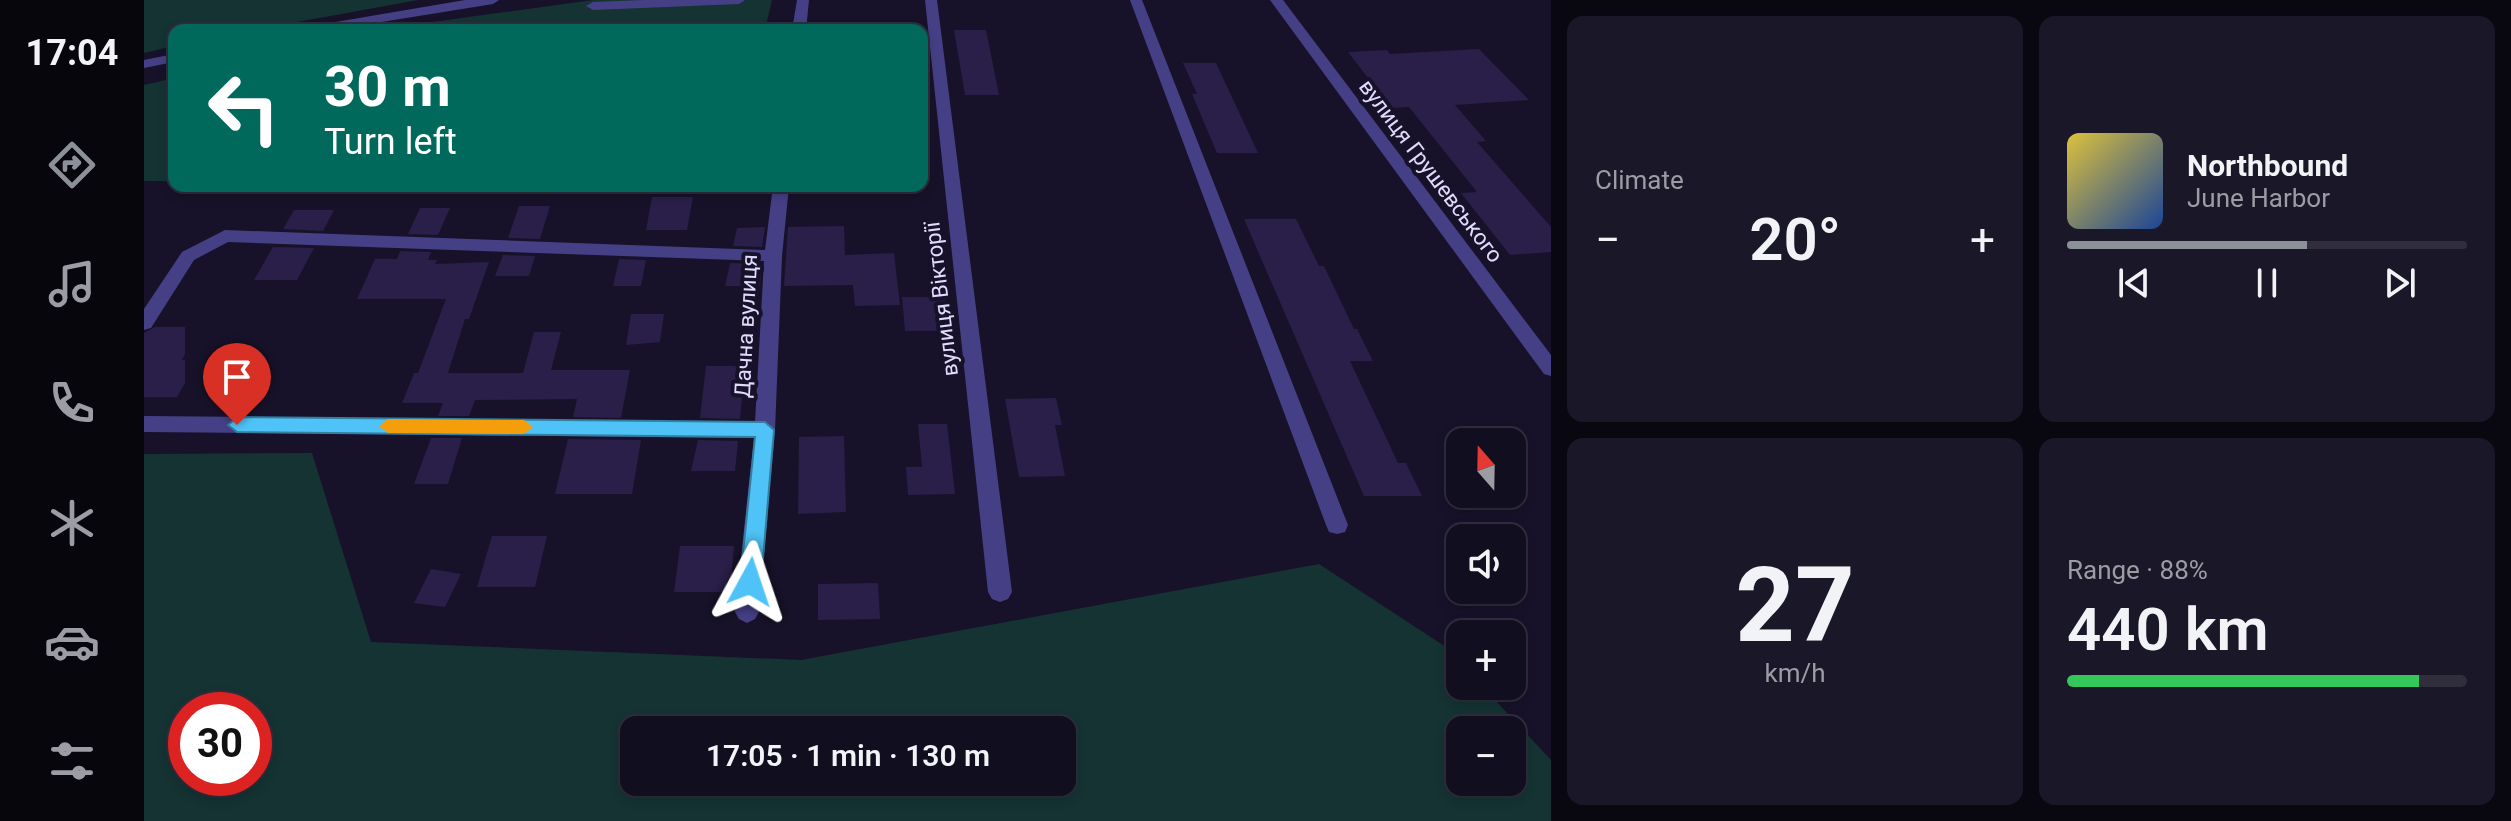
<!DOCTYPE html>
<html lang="en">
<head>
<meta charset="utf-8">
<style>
  :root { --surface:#110e1f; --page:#1a1728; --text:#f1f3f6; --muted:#9c9ca4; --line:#302e3d; --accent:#8c9099 }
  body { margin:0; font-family:Roboto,sans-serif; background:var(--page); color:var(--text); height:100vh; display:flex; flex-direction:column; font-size:30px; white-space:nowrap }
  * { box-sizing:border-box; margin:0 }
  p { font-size:26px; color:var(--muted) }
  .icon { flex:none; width:44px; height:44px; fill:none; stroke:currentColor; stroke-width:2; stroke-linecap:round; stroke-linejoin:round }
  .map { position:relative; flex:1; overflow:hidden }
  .panel { display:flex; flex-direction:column; gap:16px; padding:16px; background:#090811; width:960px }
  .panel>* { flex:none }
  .banner { position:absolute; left:24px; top:24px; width:760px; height:168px; border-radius:16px; box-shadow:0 4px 12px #0003,0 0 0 2px var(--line); background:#00695c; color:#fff; overflow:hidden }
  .needle { width:52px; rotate:340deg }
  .buttons { position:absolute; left:1302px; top:428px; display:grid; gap:16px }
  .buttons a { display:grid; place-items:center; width:80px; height:80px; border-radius:16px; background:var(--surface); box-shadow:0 4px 12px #0003,0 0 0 2px var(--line); font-size:40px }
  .speed { position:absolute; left:24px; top:692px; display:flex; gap:16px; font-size:40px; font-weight:700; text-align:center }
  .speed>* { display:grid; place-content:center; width:104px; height:104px; border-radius:50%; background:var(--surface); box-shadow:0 4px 12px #0003,0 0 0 2px var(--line); line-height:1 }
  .speed .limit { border:12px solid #d22; background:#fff; color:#111 }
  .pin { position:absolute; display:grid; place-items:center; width:68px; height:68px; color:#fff; margin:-82px -34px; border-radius:50% 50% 50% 0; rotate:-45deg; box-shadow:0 0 8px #0007 }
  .pin .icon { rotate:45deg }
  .me { position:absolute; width:88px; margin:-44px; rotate:5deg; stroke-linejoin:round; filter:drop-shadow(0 0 6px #0008) }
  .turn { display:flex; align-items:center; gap:28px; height:168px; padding:0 24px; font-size:36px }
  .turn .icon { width:104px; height:104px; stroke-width:2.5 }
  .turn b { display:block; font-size:56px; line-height:68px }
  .big { font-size:60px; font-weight:600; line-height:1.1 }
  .panel .tile { flex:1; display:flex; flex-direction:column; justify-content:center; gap:12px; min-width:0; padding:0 28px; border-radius:16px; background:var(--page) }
  .panel .dial { align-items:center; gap:0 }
  .dial b { font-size:104px; line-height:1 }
  .song { display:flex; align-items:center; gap:24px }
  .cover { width:96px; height:96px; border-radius:12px; background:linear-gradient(135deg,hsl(50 70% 55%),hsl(220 70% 35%)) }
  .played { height:8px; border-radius:4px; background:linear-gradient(90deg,var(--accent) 60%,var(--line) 60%) }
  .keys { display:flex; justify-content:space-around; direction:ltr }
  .heat { display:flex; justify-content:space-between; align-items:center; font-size:44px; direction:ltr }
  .charge { height:12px; border-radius:6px; background:linear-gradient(90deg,#34c759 88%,var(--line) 0) }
  .panel .tiles { flex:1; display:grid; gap:16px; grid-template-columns:repeat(2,1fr) }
  .trip { position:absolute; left:476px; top:716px; width:456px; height:80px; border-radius:16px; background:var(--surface); box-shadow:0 4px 12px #0003,0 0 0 2px var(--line); font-weight:600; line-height:80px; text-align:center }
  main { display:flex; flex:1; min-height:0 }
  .dock { display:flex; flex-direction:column; width:144px; justify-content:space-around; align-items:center; background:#07060c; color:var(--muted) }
  .dock .icon { width:56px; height:56px }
  .dock .selected { color:var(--accent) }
  .dock b { font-size:36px; color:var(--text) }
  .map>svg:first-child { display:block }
  .green { fill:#153333; fill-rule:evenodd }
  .building { fill:#291f49 }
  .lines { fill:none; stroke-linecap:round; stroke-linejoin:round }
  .minor { fill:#454085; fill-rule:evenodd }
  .route { fill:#4fc3f7; stroke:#337fa1; stroke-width:2 }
  .slow { fill:#f59e0b }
  .labels { text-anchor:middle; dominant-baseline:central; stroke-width:8; stroke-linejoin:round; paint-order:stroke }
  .street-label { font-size:22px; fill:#e1dcfd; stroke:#171229 }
</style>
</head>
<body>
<main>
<nav class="dock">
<b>17:04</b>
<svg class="icon selected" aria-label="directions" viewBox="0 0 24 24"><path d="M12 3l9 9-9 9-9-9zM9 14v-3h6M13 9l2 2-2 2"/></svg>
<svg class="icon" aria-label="music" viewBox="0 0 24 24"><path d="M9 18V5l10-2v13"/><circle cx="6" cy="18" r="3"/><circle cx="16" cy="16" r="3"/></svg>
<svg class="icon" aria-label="phone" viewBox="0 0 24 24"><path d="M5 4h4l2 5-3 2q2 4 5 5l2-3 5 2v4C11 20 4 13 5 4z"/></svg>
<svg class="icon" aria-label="climate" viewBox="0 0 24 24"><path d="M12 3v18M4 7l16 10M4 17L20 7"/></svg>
<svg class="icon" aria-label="car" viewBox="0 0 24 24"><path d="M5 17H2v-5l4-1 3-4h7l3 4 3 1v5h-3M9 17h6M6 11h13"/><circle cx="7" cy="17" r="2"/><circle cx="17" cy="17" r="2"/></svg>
<svg class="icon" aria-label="filters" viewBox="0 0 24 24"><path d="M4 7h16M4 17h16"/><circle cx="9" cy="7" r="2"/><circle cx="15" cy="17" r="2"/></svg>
</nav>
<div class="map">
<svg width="1407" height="821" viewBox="0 0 1407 821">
  <rect width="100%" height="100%" fill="#171229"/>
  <!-- green -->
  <path class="green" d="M 0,0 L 274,0 L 110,30 L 30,30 L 30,46 L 0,53 Z
    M 449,0 L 628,0 L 621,30 L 230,30 Z
    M 30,78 L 30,181 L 0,181 L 0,85 Z
    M 168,453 L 227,642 L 657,660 L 1175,564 L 1302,647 L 1316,663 L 1316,686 L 1338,686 L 1407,760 L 1407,821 L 0,821 L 0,454 ZM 42,710 L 110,710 L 110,778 L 42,778 ZM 490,730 L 918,730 L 918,782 L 490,782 ZM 1316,730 L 1368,730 L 1368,782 L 1316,782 Z"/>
  <!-- building -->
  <path class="building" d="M 810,30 L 842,30 L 855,95 L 821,95 Z
    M 1335,49 L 1385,100 L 1311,105 L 1342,141 L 1333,142 L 1407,227 L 1407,252 L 1366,255 L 1317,193 L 1333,192 L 1265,107 L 1247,108 L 1204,52 L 1243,50 L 1246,54 Z
    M 1039,63 L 1072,63 L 1114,153 L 1073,153 L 1048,94 L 1053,94 Z
    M 508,197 L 549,197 L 543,230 L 502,230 Z
    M 375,206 L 406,206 L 396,239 L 364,238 Z
    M 276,208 L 306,208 L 294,235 L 264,234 Z
    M 150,210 L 190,210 L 179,231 L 139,229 Z
    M 1100,219 L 1152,219 L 1175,266 L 1180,266 L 1210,329 L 1213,329 L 1229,361 L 1206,361 L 1254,463 L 1262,463 L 1278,496 L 1220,496 Z
    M 700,226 L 701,255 L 750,253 L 756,305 L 711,306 L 709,285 L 640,286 L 644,227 Z
    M 621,227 L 618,247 L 589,246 L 593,228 Z
    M 129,247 L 170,248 L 153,280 L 110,280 Z
    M 256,251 L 287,252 L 284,260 L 293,260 L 291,264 L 345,262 L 325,319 L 321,319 L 304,373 L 379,373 L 390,332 L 417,332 L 407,370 L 486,370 L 477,418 L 429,417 L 433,399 L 331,400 L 325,416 L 294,416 L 299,403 L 258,403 L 270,373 L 274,373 L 302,299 L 213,299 L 231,259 L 253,259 Z
    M 359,255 L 391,256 L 385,276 L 351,276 Z
    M 475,259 L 502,260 L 497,286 L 469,286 Z
    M 586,263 L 617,264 L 616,286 L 581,286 Z
    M 758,297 L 801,297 L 805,331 L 761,331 Z
    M 487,314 L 520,314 L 516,342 L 482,345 Z
    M 11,327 L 41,327 L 41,354 L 38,360 L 41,360 L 41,383 L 33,397 L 0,397 L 0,333 Z
    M 562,366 L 608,366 L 606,398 L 598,398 L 596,419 L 556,418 Z
    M 912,398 L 918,425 L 911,425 L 921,476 L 875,477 L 861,399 Z
    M 774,424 L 803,424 L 811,494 L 764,495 L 762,467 L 778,467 Z
    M 700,436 L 702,512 L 654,514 L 655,437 Z
    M 287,438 L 318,438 L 304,484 L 270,484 Z
    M 424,439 L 497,440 L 488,494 L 411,494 Z
    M 554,440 L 594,441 L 591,471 L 547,471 Z
    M 348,536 L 403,536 L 391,587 L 333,587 Z
    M 536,546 L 590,546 L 586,592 L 530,592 Z
    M 287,569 L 317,574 L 301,607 L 270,603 Z
    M 734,583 L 736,619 L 674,620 L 674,584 Z"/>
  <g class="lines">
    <!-- minor -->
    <path class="minor" d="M 321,0 L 355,0 L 349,4 L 188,30 L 161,30 L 168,26 Z
      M 500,0 L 601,0 L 595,4 L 449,10 L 442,6 L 449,2 Z
      M 653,0 L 665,0 L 662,30 L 648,30 Z
      M 781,0 L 793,0 L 868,592 L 864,599 L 856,602 L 848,599 L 844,592 Z
      M 986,0 L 998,0 L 1204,525 L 1201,532 L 1193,534 L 1185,532 L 1182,525 Z
      M 1126,0 L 1139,0 L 1407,355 L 1407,376 L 1400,374 Z
      M 30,54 L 30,62 L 0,68 L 0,60 Z
      M 629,186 L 645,186 L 638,256 L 631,430 L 615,612 L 611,619 L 603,623 L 595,619 L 591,612 L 610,438 L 0,432 L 0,416 L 611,422 L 620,261 L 84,242 L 50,260 L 7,328 L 0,330 L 0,309 L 38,252 L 81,230 L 621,250 Z"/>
  </g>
  <!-- route -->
  <path class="route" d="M 93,417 L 621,422 L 630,430 L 617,582 L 614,588 L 606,591 L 599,588 L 596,582 L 611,437 L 93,432 L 84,425 Z"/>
  <!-- slow -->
  <path class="slow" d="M 244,419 L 380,420 L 389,427 L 380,434 L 244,433 L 235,426 Z"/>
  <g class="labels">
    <!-- street labels -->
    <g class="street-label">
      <text transform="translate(1287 171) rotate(53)">вулиця Грушевського</text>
      <text transform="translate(797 299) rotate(-97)">вулиця Вікторії</text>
      <text transform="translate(602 326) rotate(-87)">Дачна вулиця</text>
    </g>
  </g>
</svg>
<div class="buttons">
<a><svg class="needle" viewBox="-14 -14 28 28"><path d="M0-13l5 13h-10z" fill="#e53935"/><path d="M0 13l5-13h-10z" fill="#9c9ca4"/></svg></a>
<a><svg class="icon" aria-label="sound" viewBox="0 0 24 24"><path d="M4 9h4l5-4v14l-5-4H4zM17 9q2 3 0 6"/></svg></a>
<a>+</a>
<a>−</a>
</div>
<div class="speed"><div class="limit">30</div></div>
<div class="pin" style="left:93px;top:425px;background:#d93025"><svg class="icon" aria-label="arrive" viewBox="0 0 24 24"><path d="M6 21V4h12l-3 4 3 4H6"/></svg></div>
<svg class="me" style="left:606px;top:582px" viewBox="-20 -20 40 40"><path d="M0-17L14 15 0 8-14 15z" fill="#4fc3f7" stroke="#fff" stroke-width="4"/></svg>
<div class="trip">17:05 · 1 min · 130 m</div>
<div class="banner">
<div class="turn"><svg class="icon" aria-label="left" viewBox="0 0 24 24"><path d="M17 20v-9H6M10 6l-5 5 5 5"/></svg><div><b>30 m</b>Turn left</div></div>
</div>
</div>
<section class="panel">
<div class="tiles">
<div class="tile"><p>Climate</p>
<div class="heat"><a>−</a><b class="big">20°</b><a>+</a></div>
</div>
<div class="tile">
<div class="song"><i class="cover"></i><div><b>Northbound</b><p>June Harbor</p></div></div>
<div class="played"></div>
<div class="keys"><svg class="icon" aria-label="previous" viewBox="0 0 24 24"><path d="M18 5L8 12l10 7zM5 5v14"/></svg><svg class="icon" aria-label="pause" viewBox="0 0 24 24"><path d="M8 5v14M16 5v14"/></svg><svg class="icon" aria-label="next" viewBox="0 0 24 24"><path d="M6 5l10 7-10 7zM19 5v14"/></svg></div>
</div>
<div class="tile dial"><b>27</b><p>km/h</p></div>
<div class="tile"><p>Range · 88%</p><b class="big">440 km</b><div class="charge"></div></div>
</div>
</section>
</main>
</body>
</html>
